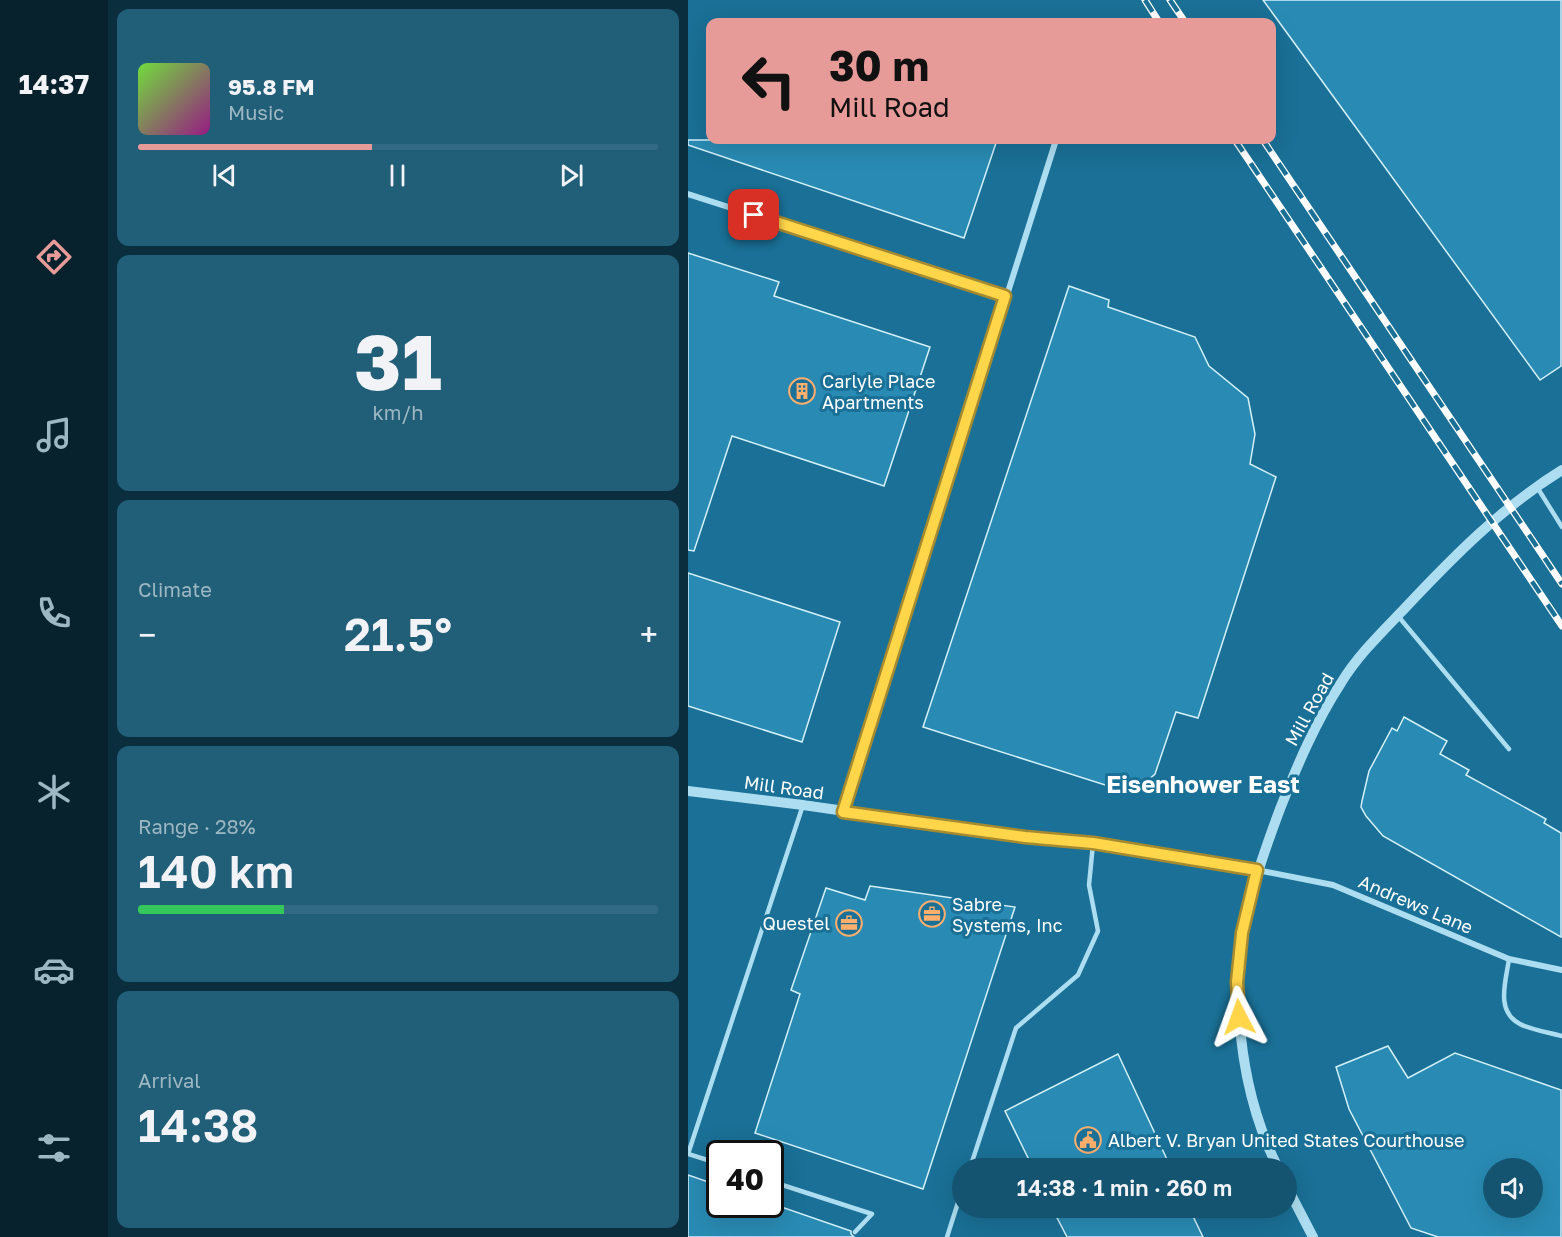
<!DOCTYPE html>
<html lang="en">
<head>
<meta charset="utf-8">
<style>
  :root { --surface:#145470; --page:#215e78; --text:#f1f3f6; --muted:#9db7c3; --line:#336a83; --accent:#e69b98 }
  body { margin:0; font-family:"Golos Text",sans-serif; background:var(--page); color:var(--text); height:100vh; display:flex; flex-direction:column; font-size:22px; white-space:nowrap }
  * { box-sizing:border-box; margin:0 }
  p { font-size:20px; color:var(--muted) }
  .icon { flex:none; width:33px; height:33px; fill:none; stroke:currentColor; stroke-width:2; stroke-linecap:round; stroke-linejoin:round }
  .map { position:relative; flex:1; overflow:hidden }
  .sheet { display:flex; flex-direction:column; gap:9px; padding:9px; background:#0b2e3e; width:580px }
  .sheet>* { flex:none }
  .guide { position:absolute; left:18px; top:18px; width:570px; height:126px; border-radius:12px; box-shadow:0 6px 24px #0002; background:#e69b98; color:#111; overflow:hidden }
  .controls { position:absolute; left:795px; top:1158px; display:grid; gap:12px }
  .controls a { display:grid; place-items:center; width:60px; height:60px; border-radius:50%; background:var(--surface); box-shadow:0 6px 24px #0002; font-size:30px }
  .speed { position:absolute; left:18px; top:1140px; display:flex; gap:12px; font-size:30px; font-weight:700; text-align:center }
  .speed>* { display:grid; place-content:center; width:78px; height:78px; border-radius:50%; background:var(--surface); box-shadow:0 6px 24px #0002; line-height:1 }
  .speed .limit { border:3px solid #111; border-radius:9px; background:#fff; color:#111 }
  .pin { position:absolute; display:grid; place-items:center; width:51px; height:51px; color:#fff; margin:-26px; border-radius:12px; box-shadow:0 3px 9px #0006 }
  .me { position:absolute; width:66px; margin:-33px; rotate:356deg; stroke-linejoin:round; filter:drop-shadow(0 0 4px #0008) }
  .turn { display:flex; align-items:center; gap:21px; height:126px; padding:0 24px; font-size:27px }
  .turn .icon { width:78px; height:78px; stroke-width:2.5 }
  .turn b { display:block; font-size:42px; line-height:51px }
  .big { font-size:45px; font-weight:600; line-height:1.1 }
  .sheet .tile { flex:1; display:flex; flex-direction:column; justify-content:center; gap:9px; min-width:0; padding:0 21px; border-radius:12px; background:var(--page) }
  .sheet .dial { align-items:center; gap:0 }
  .dial b { font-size:78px; line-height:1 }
  .song { display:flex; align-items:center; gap:18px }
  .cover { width:72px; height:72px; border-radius:9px; background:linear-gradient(135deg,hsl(100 70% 55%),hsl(310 70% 35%)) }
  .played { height:6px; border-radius:3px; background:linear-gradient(90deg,var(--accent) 45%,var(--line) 45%) }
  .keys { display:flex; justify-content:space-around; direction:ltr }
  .heat { display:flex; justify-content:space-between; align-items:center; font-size:33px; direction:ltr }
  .charge { height:9px; border-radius:4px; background:linear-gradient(90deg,#34c759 28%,var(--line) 0) }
  .trip { position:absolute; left:264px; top:1158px; width:345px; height:60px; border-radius:30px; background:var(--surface); box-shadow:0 6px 24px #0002; font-weight:600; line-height:60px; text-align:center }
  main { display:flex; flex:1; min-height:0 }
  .tabs { display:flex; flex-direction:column; width:108px; justify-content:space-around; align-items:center; background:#08222d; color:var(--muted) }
  .tabs .icon { width:42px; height:42px }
  .tabs .active { color:var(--accent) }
  .tabs b { font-size:27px; color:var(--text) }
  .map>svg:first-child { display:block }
  .building { fill:#298bb4; stroke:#d3f0fb; stroke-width:1.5; fill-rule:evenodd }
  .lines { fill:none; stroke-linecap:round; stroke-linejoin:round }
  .service { stroke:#acddf0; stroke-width:4.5 }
  .minor { stroke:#acddf0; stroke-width:6 }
  .tertiary { stroke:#acddf0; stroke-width:10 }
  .rail-casing { stroke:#fff; stroke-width:7 }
  .rail { stroke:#1a7096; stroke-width:4.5; stroke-dasharray:14; stroke-linecap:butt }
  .route-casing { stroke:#a68a30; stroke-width:15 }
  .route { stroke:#ffd54a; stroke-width:10 }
  .labels { text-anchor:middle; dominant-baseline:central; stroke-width:6; stroke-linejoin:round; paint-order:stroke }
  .poi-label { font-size:18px; fill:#fff; stroke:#1a7096; text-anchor:start }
  .street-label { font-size:18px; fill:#fff; stroke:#1a7096 }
  .district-label { font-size:24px; font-weight:bold; fill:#fff; stroke:#1a7096 }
</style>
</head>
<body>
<main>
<nav class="tabs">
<b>14:37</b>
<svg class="icon active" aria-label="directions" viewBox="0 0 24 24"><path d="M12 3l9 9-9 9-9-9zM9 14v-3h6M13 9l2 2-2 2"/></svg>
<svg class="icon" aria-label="music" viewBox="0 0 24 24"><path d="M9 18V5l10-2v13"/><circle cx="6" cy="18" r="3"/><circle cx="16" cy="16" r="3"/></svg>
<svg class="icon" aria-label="phone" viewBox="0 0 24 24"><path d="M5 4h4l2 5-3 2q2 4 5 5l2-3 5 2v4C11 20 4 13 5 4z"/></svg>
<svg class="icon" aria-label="climate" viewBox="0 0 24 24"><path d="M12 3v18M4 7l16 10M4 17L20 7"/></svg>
<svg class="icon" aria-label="car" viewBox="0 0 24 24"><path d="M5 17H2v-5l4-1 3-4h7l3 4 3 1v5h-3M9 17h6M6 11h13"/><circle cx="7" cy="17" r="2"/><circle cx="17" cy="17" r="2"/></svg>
<svg class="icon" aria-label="filters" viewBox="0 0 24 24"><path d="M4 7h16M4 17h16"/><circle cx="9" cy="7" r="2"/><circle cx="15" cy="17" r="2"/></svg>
</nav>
<section class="sheet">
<div class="tile">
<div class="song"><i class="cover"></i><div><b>95.8 FM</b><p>Music</p></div></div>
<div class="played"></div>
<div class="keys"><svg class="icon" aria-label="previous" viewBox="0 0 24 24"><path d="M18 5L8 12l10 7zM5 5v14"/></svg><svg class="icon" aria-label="pause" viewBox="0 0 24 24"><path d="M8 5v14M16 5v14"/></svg><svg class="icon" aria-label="next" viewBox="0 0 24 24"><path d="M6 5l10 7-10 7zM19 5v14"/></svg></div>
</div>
<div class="tile dial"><b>31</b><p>km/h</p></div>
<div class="tile"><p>Climate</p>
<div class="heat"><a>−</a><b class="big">21.5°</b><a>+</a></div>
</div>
<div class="tile"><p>Range · 28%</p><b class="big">140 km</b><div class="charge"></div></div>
<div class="tile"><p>Arrival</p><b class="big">14:38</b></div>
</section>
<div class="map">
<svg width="874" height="1237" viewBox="0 0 874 1237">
  <rect width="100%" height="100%" fill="#1a7096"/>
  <!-- building -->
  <path class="building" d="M 575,0 L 873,0 L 873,366 L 852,380 Z
    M 0,140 L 309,140 L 276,238 L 0,145 Z
    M 0,253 L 91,282 L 86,296 L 242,347 L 196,486 L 44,436 L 6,551 L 0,550 Z
    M 381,286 L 421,300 L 420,307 L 507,337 L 521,366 L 560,398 L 567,434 L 562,464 L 588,477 L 510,718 L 488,712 L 467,774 L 451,788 L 436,791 L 235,727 Z
    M 0,573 L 152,622 L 114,742 L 0,706 Z
    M 716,717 L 759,741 L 752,754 L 781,770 L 778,775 L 858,819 L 856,823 L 873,833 L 873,937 L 695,836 L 678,816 L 673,807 L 674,801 L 681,771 L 704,728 L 709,731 Z
    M 182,886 L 327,907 L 235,1189 L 67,1133 L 112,994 L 103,990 L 138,888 L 177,900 Z
    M 700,1046 L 720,1078 L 767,1053 L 873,1090 L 873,1237 L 750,1237 L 723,1228 L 661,1109 L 648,1067 ZM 806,1168 L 844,1168 L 844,1208 L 806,1208 Z
    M 430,1054 L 483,1168 L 345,1168 L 317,1111 Z
    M 0,1175 L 32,1186 L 32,1204 L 82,1204 L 82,1203 L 163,1231 L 163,1234 L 166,1237 L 0,1237 Z
    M 364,1208 L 501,1208 L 515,1237 L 379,1237 Z"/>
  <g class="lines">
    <!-- service -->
    <path class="service" d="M 849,487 L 874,527
      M 710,616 L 821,749
      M 821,959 C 818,981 807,1011 832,1024 C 840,1029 863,1033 874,1036
      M 32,1164 L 0,1154 L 115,805
      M 282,1168 L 328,1028 L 390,975 L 410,931 L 401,885 L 405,844
      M 82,1181 L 184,1214 L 167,1232
      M 259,1237 L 274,1190"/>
    <!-- minor -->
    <path class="minor" d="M 0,194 L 317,296
      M 156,811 L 368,140
      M 569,870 L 645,885 L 821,959 L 874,970"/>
    <!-- tertiary -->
    <path class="tertiary" d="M 0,791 L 115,805 L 337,837 L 405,844 L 569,870
      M 590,1168 C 565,1118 554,1067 551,1012 C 550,1001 548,990 549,980 C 552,921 571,865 592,809 C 609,766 627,723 653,683 C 670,655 695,631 717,608 C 765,557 814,507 874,470
      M 598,1185 L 625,1237"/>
    <!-- rail casing -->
    <g class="rail-casing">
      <path id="rail" d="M 457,0 L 471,22
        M 482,0 L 497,22
        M 547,140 L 874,626
        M 575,140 L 874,584"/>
    </g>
    <!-- rail -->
    <use href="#rail" class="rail"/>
  </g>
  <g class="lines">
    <!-- route casing -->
    <g class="route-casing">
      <path id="route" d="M 66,215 L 317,296 L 155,812 L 337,837 L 405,843 L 569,870 L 554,933 L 549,982 L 551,1017"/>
    </g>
    <!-- route -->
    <use href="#route" class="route"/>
  </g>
  <!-- icons -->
  <defs>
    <g id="building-ring" transform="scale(1.35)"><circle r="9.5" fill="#1a7096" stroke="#ffae6b" stroke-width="1.5"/><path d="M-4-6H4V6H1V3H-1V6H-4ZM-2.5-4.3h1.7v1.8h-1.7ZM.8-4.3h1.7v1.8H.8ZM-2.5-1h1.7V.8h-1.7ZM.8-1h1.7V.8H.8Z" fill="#ffae6b"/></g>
    <g id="office-ring" transform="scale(1.35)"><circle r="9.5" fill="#1a7096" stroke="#ffae6b" stroke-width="1.5"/><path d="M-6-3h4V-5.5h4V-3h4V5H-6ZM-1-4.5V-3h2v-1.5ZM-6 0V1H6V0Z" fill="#ffae6b"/></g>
    <g id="civic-ring" transform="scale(1.35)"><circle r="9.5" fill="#1a7096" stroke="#ffae6b" stroke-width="1.5"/><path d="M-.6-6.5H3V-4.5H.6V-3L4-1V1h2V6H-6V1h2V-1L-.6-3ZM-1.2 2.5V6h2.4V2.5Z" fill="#ffae6b"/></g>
  </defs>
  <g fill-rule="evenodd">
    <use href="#building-ring" x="114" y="391"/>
    <use href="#office-ring" x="244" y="914"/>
    <use href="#office-ring" x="161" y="923"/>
    <use href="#civic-ring" x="400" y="1140"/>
  </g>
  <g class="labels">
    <!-- poi labels -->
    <g class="poi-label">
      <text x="134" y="381">Carlyle Place<tspan x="134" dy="21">Apartments</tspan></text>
      <text x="264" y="904">Sabre<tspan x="264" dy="21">Systems, Inc</tspan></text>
      <text x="142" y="923" text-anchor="end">Questel</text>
      <text x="420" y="1140">Albert V. Bryan United States Courthouse</text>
    </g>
    <!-- street labels -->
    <g class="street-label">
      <text transform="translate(621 709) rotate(-61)">Mill Road</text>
      <text transform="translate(96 787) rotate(8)">Mill Road</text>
      <text transform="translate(728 904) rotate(23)">Andrews Lane</text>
    </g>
    <!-- district labels -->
    <g class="district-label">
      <text x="515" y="783">Eisenhower East</text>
    </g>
  </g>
</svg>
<div class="controls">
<a><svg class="icon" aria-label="sound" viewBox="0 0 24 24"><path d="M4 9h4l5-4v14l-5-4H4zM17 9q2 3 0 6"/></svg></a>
</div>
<div class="speed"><div class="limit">40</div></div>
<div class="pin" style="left:66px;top:215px;background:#d93025"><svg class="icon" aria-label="arrive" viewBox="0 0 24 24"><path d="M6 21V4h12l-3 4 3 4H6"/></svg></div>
<svg class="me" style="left:551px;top:1017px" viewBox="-20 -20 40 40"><path d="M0-17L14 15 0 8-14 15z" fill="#ffd54a" stroke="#fff" stroke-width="4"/></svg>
<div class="trip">14:38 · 1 min · 260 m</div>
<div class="guide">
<div class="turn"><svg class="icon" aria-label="left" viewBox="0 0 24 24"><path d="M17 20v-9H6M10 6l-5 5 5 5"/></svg><div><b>30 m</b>Mill Road</div></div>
</div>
</div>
</main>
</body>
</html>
